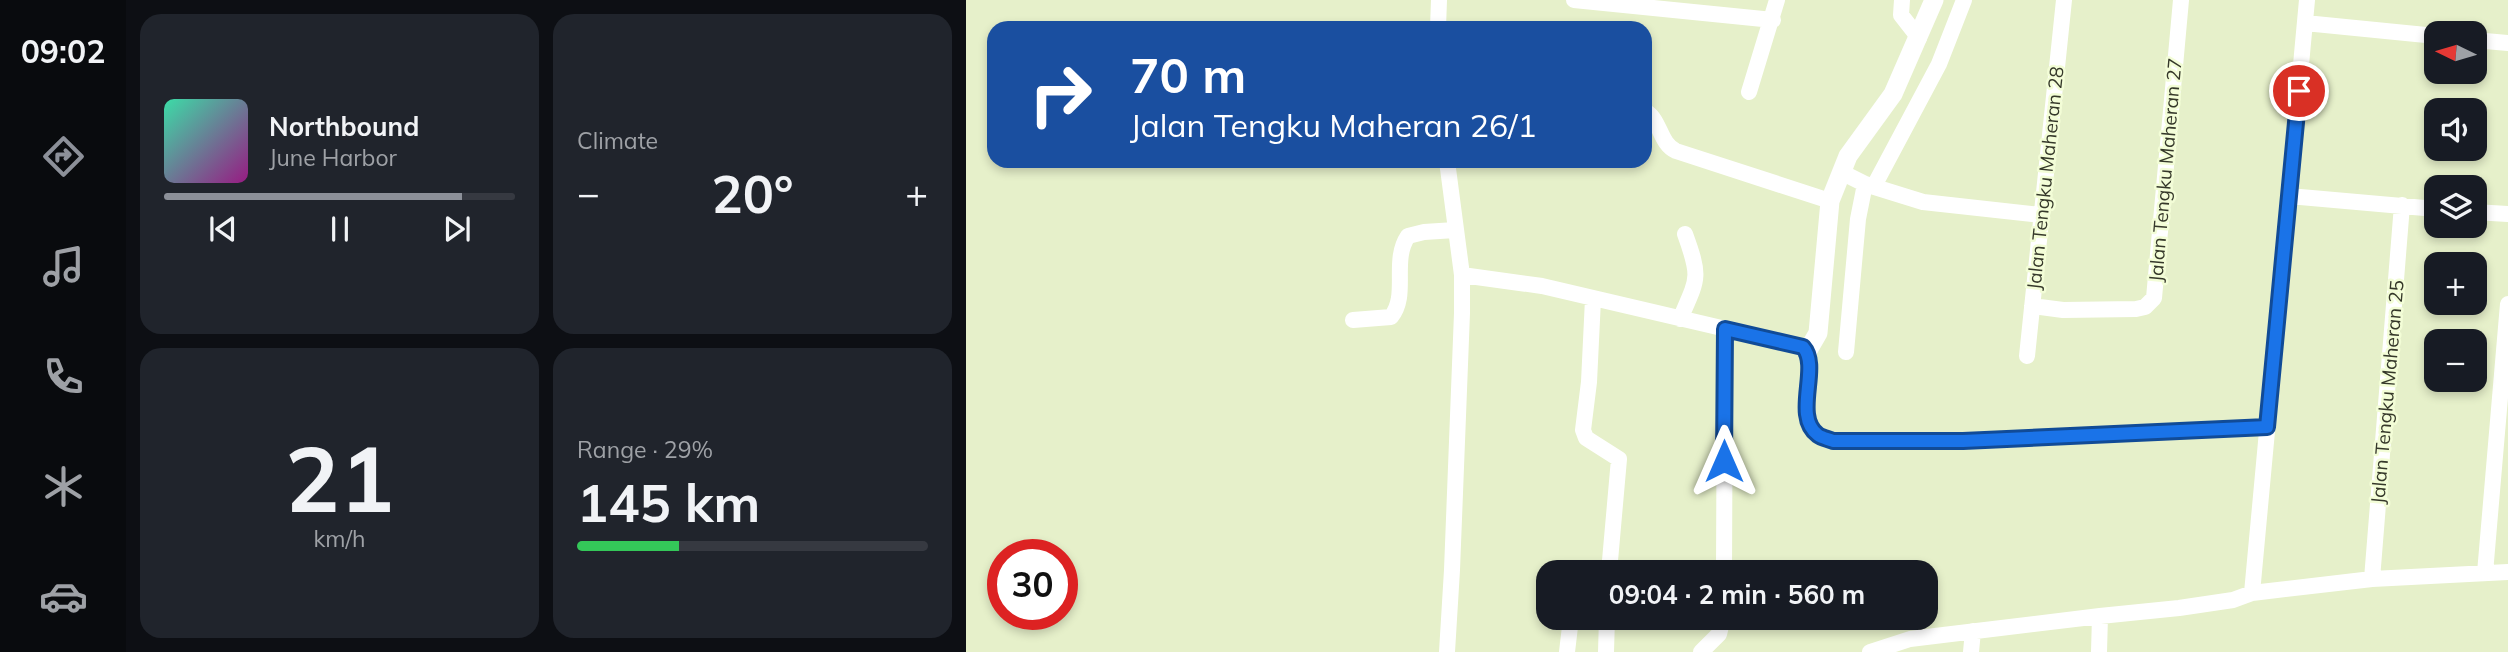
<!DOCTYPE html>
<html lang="en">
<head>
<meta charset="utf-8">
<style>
  :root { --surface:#171b24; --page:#20242c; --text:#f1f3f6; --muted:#9ea1a6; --line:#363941; --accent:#8c9099 }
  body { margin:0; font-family:Mulish,sans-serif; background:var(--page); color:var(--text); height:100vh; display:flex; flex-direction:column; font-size:26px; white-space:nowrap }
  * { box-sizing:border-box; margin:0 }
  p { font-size:23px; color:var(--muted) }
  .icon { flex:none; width:38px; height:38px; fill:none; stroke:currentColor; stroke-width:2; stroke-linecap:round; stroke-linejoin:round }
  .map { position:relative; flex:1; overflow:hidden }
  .details { display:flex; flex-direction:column; gap:14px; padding:14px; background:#0d0f14; width:840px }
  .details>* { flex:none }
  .guide { position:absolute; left:21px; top:21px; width:665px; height:147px; border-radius:21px; box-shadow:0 4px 10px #0003; background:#1a4fa0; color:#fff; overflow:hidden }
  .needle { width:46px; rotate:275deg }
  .buttons { position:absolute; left:1458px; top:21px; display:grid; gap:14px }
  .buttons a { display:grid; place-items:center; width:63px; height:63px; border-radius:14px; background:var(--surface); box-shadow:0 4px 10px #0003; font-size:35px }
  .speed { position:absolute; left:21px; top:539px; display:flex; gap:14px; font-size:35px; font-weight:700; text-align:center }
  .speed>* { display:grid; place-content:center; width:91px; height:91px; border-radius:50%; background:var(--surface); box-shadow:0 4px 10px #0003; line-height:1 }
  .speed .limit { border:10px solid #d22; background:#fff; color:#111 }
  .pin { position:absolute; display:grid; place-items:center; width:60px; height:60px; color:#fff; margin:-30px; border:4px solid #fff; border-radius:50%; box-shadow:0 2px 7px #0007 }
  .me { position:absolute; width:77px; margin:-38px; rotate:0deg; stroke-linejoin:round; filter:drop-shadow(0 0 5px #0008) }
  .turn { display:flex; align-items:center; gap:24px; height:147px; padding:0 28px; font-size:32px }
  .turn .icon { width:91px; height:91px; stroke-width:2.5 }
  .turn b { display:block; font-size:49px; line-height:60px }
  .big { font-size:52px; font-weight:700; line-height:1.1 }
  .details .widget { flex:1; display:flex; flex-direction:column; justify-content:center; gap:10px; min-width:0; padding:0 24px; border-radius:21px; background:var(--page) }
  .details .dial { align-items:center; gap:0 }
  .dial b { font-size:91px; line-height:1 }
  .song { display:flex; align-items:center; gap:21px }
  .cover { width:84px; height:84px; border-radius:10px; background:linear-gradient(135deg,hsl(160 70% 55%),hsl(310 70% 35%)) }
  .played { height:7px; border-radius:4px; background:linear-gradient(90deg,var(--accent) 85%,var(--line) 85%) }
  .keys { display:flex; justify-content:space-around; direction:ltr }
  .heat { display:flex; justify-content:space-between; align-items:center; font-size:38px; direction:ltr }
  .charge { height:10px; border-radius:5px; background:linear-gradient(90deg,#34c759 29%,var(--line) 0) }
  .details .tiles { flex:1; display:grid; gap:14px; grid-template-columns:repeat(2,1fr) }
  .trip { position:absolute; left:570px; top:560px; width:402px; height:70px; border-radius:21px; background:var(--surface); box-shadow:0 4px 10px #0003; font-weight:700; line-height:70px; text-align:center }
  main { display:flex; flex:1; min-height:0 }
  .menu { display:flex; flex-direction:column; width:126px; justify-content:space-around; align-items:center; background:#090b0e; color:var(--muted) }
  .menu .icon { width:49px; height:49px }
  .menu .active { color:var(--accent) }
  .menu b { font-size:32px; color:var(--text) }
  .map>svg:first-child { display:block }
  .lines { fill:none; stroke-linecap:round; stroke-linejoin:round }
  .minor { stroke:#fff; stroke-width:16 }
  .tertiary { stroke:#fff; stroke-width:19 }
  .route-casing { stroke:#114b97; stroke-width:18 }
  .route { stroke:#1a73e8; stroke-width:12 }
  .labels { text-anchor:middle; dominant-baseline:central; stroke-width:5; stroke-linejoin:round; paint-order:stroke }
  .street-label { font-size:19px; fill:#35382a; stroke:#f3fdd7 }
</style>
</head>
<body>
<main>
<nav class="menu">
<b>09:02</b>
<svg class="icon active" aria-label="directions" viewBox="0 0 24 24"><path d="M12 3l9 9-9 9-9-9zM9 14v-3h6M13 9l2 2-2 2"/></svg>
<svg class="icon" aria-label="music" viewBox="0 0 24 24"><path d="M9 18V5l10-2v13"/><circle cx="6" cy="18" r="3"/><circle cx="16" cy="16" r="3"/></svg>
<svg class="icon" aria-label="phone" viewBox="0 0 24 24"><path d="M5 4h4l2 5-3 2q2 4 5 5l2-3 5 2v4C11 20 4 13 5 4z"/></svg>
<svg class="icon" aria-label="climate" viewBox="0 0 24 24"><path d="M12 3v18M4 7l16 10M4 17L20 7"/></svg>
<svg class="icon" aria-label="car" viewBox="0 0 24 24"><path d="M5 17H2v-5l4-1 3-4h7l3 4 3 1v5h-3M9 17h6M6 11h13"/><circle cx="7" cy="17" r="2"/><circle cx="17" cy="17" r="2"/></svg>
</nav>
<section class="details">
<div class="tiles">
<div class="widget">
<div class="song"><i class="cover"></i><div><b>Northbound</b><p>June Harbor</p></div></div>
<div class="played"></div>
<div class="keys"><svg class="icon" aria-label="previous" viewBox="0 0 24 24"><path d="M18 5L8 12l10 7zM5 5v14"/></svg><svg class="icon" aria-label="pause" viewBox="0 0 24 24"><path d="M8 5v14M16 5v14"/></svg><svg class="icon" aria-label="next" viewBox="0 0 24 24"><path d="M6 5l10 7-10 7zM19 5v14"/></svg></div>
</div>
<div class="widget"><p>Climate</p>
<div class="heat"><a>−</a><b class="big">20°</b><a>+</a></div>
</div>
<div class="widget dial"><b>21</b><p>km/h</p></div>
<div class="widget"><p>Range · 29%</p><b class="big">145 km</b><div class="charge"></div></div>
</div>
</section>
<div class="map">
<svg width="1542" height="652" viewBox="0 0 1542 652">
  <rect width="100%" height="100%" fill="#e6f0ca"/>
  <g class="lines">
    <!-- minor -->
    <path class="minor" d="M 608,0 L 807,20
      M 936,0 L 935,15 L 953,38
      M 1339,23 L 1470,36
      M 472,28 L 473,0
      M 1508,40 L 1542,43
      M 783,92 L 811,0
      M 679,111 C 695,120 693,143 710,151 L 864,201
      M 875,172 L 899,184 L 957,202 L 1075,215
      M 908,186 L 973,64 L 998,0
      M 1323,196 L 1470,209
      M 1508,212 L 1542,214
      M 496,275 L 576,286 L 837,347 C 855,367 826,416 852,435 C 856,438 863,439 868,441 L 997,441 L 1301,427
      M 627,299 L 623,382 L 617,430 L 620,438 L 653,459 L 643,572
      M 1066,306 L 1097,310 L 1170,309 L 1179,307 L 1188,298 L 1215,0
      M 714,319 C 732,278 735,278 719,234
      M 387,320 L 425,317 C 443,295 425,261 442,236 L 458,232 L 489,230
      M 880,352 L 892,219 L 899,184
      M 1061,356 L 1098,0
      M 758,572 L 759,329
      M 1519,573 L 1542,304
      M 1406,579 L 1436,205
      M 1286,593 L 1341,0
      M 481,652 L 486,570 L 496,313 L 496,275 L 481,161
      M 601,652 L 605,618
      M 640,652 L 641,618
      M 735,652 L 753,634 L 757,618
      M 904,652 L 944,639 L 1134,616 L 1213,608 L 1267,600 L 1286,593 L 1406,579 L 1542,572
      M 1005,652 L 1007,631
      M 1133,652 L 1134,616"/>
    <!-- tertiary -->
    <path class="tertiary" d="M 841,352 L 852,333 L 864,201 L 882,156 L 927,94 L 968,0"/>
  </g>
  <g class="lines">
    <!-- route casing -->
    <g class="route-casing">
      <path id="route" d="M 758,461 L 759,329 L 837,347 C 855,367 826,416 852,435 C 856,438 863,439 867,441 L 997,441 L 1301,427 L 1333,91"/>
    </g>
    <!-- route -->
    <use href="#route" class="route"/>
  </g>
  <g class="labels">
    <!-- street labels -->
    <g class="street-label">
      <text transform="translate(1199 170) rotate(-85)">Jalan Tengku Maheran 27</text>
      <text transform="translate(1079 178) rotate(-84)">Jalan Tengku Maheran 28</text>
      <text transform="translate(1421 392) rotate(-85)">Jalan Tengku Maheran 25</text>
    </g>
  </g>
</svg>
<div class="buttons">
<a><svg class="needle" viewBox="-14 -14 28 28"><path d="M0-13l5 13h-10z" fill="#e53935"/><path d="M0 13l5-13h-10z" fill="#9ea1a6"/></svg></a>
<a><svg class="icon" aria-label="sound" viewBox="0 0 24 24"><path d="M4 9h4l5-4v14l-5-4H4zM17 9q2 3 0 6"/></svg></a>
<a><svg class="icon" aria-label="layers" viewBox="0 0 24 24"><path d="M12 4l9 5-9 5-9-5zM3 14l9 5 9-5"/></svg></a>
<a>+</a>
<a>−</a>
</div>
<div class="speed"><div class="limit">30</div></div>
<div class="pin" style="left:1333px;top:91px;background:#d93025"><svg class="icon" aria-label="arrive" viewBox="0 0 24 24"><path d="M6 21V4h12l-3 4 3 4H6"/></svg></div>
<svg class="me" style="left:758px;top:461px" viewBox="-20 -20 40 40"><path d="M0-17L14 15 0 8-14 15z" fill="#1a73e8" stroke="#fff" stroke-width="4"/></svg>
<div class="trip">09:04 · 2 min · 560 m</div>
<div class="guide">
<div class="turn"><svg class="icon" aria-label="right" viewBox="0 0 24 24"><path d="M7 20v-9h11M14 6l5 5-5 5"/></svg><div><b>70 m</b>Jalan Tengku Maheran 26/1</div></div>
</div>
</div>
</main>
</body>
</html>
